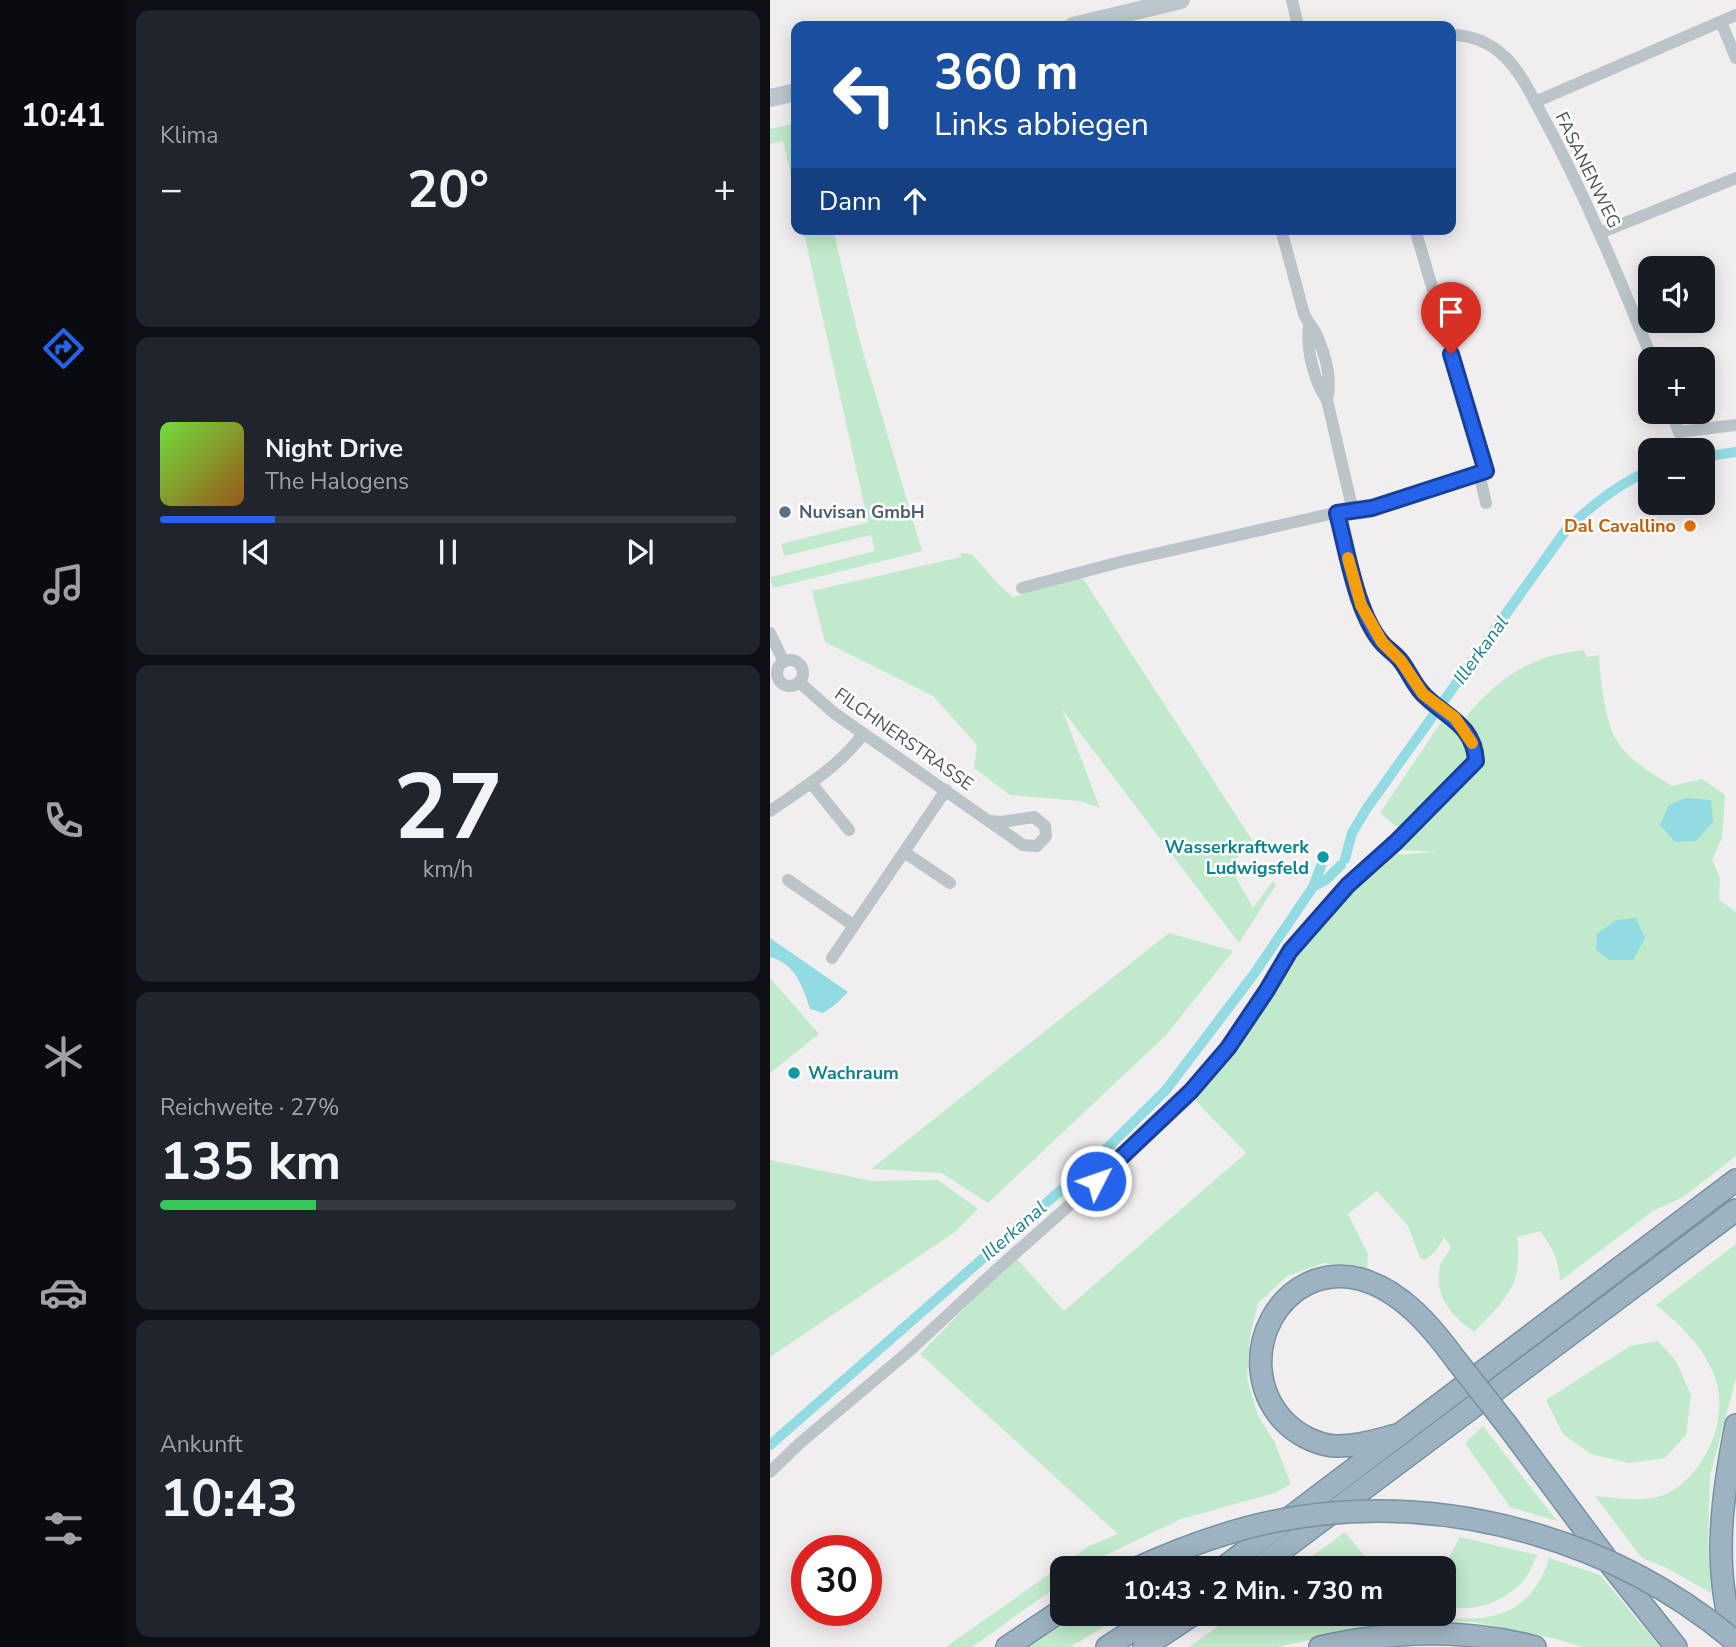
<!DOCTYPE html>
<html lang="de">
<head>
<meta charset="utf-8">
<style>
  :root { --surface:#171b24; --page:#20242c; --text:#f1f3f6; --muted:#9ea1a6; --line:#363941; --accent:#2563eb }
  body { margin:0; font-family:"Nunito Sans",sans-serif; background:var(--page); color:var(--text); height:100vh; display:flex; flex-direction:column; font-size:26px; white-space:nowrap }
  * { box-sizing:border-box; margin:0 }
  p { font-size:23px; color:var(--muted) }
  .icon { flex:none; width:38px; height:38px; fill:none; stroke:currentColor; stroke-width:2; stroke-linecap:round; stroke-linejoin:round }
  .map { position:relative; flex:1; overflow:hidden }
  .side { display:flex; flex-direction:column; gap:10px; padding:10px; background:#0d0f14; width:644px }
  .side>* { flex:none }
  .hud { position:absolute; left:21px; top:21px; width:665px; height:214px; border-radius:14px; box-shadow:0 4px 18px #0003; background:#1a4fa0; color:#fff; overflow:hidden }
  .buttons { position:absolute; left:868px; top:256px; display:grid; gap:14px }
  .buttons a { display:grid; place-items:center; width:77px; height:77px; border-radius:14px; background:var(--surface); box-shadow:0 4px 18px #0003; font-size:35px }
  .speed { position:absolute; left:21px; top:1535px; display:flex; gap:14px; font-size:35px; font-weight:700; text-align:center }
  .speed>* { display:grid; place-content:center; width:91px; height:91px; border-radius:50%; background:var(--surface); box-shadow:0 4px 18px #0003; line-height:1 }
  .speed .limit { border:10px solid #d22; background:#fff; color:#111 }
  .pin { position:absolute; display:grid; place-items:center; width:60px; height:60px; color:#fff; margin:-72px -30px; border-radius:50% 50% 50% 0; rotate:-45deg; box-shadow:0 0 7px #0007 }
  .pin .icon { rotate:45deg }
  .me { position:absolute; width:77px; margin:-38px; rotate:49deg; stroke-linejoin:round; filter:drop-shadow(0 0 5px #0008) }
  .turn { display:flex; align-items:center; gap:24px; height:147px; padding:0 28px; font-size:32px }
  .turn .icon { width:91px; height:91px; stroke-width:2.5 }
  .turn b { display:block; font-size:49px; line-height:60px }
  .then { display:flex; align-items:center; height:66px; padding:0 28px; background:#0003; gap:14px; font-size:26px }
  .big { font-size:52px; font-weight:700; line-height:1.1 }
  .side .tile { flex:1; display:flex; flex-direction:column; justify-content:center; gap:10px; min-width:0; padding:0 24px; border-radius:14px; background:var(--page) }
  .side .dial { align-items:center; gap:0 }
  .dial b { font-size:91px; line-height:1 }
  .song { display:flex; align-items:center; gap:21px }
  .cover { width:84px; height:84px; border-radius:10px; background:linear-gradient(135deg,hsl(100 70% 55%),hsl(30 70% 35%)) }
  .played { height:7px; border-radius:4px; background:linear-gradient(90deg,var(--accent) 20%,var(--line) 20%) }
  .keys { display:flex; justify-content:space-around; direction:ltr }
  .heat { display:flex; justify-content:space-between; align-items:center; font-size:38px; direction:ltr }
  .charge { height:10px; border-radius:5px; background:linear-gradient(90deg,#34c759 27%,var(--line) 0) }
  .trip { position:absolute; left:280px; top:1556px; width:406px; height:70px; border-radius:14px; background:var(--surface); box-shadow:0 4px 18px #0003; font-weight:700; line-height:70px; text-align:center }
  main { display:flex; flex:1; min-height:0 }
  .dock { display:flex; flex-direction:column; width:126px; justify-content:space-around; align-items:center; background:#090b0e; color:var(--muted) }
  .dock .icon { width:49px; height:49px }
  .dock .active { color:var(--accent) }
  .dock b { font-size:32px; color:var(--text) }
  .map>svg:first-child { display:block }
  .green { fill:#c0eacb }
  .water { fill:#92dbe2 }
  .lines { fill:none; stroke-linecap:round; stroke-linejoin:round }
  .canal { stroke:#92dbe2; stroke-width:10 }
  .trunk-casing { stroke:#7691a3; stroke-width:24 }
  .minor { stroke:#bbc4c9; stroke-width:12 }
  .secondary { stroke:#bbc6ce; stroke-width:18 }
  .trunk { stroke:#9db3c1; stroke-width:21 }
  .trunk-bridge-casing { stroke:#7691a3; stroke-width:24; stroke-linecap:butt }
  .trunk-bridge { stroke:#9db3c1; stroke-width:21 }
  .route-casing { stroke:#184099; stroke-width:18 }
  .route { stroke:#2563eb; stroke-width:12 }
  .slow { stroke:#f59e0b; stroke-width:12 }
  .service-dot { fill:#5c6f8a; stroke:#fff; stroke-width:2.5 }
  .food-dot { fill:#e8710a; stroke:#fff; stroke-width:2.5 }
  .culture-dot { fill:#0f9aa8; stroke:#fff; stroke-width:2.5 }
  .labels { text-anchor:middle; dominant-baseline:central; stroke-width:5; stroke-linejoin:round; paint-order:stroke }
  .street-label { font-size:18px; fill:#485359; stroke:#fff }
  .service-label { font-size:18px; font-weight:bold; fill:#4e5e75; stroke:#fff; text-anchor:start }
  .food-label { font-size:18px; font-weight:bold; fill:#c56008; stroke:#fff; text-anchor:end }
  .culture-label { font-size:18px; font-weight:bold; fill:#0d838f; stroke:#fff; text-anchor:end }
  .water-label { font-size:19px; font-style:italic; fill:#1a828b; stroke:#fff }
</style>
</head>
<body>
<main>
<nav class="dock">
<b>10:41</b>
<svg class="icon active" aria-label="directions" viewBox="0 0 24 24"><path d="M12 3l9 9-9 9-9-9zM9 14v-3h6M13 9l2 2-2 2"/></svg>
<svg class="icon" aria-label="music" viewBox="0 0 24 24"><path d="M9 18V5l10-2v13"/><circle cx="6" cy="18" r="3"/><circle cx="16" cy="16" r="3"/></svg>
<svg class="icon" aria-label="phone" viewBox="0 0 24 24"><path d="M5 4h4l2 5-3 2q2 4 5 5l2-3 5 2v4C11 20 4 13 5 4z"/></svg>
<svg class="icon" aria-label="climate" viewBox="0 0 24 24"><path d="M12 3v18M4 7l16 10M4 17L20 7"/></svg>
<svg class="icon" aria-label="car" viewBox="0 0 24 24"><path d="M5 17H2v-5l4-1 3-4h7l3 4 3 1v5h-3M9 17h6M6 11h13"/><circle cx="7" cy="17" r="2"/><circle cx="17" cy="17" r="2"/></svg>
<svg class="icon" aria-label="filters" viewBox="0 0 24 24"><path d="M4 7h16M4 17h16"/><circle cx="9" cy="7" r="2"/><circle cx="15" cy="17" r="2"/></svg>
</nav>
<section class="side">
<div class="tile"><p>Klima</p>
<div class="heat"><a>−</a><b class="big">20°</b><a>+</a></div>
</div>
<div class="tile">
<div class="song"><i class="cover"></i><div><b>Night Drive</b><p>The Halogens</p></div></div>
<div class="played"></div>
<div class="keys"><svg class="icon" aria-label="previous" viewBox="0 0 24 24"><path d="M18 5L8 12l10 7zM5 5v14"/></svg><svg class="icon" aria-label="pause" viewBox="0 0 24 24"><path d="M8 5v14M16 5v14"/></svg><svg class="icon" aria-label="next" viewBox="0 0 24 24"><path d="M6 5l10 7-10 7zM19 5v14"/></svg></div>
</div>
<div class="tile dial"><b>27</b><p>km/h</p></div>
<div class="tile"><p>Reichweite · 27%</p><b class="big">135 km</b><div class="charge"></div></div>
<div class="tile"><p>Ankunft</p><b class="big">10:43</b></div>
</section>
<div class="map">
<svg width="966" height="1647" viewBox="0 0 966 1647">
  <rect width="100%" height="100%" fill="#f0eeee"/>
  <!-- green -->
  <path class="green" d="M 26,123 L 26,198 L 13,141 L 0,144 L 0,129 Z
    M 33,229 L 63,229 L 90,342 L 152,551 L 3,588 L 0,577 L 105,551 L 101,535 L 14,556 L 11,544 L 98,522 Z
    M 190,553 L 202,554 L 228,584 L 243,597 L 312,577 L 482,840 L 460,867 L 483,908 L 503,881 L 506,885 L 469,943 L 292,709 L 330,808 L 310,801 L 240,795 L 204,768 L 207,745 L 163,696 L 55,642 L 42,591 L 191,557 Z
    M 813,650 L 817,657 L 829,655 C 830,677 835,723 847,741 C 859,761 883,774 902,786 L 932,779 L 955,795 L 952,838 L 942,859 L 950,878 L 949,900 L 966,912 L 966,1156 L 913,1197 L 883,1211 L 790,1281 C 789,1261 782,1246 770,1231 L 747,1237 C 753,1287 736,1298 704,1332 C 682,1316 663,1296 670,1266 C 672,1260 678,1253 681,1247 L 671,1232 L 674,1238 L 664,1253 L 655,1260 L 650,1258 L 638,1226 L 607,1191 L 578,1214 L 598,1254 L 597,1270 L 554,1263 L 517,1276 L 488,1303 L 480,1336 L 477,1378 L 488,1416 L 504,1441 L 521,1484 L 505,1493 L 411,1519 L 336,1555 L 316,1568 L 292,1568 L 292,1583 L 202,1647 L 176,1647 L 319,1546 L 348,1534 L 150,1354 L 245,1257 L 294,1311 L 476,1153 L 423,1098 L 558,900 L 622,855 L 668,852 L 626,850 L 709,763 L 705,731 L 696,717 C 718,689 746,667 780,656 C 791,653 802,652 813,650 Z
    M 676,715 C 689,730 705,744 697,766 L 632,831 L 610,813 Z
    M 399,933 L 463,951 L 396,1035 L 218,1203 L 172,1173 L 101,1169 Z
    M 0,978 L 49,1034 L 0,1073 Z
    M 0,1160 L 102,1181 L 168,1180 L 208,1209 L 185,1232 L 0,1357 Z
    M 966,1244 L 966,1378 L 940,1476 L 938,1530 L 941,1593 L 895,1567 L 872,1558 L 825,1496 C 849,1498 878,1504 900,1492 C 939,1470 962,1411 942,1370 C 930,1343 908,1323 886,1305 Z
    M 888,1341 L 906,1361 L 921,1395 L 916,1435 L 895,1458 L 859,1463 L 821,1454 L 793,1434 L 776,1400 L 860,1346 Z
    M 713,1426 L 787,1521 L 740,1507 L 695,1443 Z
    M 575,1532 L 604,1568 L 526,1568 Z
    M 690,1537 L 767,1555 C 763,1563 760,1573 754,1580 C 736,1601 701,1615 674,1605 L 673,1568 Z
    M 779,1558 L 830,1575 L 890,1647 L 812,1647 L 783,1638 L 704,1622 L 635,1620 L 507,1647 L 419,1647 L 465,1614 L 660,1614 C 714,1626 762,1617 779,1558 Z
    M 310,1614 L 356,1614 L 300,1647 L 257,1647 Z"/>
  <!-- water -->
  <path class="water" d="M 916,798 L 941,800 L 943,822 L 926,841 L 905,842 L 890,825 L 899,805 Z
    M 866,918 L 875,938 L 863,960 L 839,960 L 826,949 L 827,934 L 846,920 Z
    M 0,938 L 78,992 L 65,1005 L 53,1013 L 40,1009 C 33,987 25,963 0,957 Z"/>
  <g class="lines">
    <!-- canal -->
    <path class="canal" d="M 933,457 L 966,452
      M 575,859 L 582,833 L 597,808 L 796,530 C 822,505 847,485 880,470
      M 543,887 L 551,866
      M 0,1445 L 323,1162 L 396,1090 L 484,974 L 543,887 L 557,879 L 571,865"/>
    <!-- trunk casing -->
    <g class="trunk-casing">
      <path id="trunk" d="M 737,1425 L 844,1569 L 906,1647
        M 966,1425 C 952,1495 941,1573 966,1642
        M 627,1435 C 607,1440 585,1447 564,1446 C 545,1444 526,1434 513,1420 C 459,1360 510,1259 590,1279 C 631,1290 662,1327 686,1360
        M 453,1568 L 966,1180
        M 488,1568 L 966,1210
        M 237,1647 L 292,1610
        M 337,1647 L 388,1614
        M 374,1647 L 424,1614
        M 550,1647 C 620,1631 695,1628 765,1647"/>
    </g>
    <!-- minor -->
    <path class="minor" d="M 522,0 L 528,26
      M 951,22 L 966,58
      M 681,35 C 701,35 719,42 734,56 C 753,74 764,101 777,124 C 817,200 850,279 882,359
      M 765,102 L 966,15
      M 511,229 L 534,314 C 538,323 545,330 548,338 C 556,357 562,381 557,400
      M 830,233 L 966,178
      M 539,326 C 536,349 544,381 557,400 L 583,511
      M 901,411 L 909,432 L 966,425
      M 709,473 L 716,503
      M 252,588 L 350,562 L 560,514 L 595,510 L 716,471 L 645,229
      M 0,633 L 14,662
      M7 673a13 13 0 1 1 26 0a13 13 0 1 1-26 0Z
      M 29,682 L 64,713 L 253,845 L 267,846 L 276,836 L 275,826 L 264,817 L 231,822 L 221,821
      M 41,783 L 79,830
      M 0,811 C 32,789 70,766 93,734
      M 134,852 L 180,883
      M 18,880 L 83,925
      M 62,958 L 176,790
      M 0,1472 L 30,1443 L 138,1352 L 225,1271 L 356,1155 L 421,1091 L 458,1048 L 497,990 L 520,951 L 578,885 L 627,842 L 706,761 C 704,726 676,716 655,696 C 644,686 639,671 630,660 C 625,654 619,650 614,645 C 587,617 577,551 567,513"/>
    <!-- secondary -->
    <path class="secondary" d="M 303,26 L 411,0
      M 0,98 L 26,92"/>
    <!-- trunk -->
    <use href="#trunk" class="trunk"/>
    <!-- trunk-bridge casing -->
    <g class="trunk-bridge-casing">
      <path id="trunk-bridge" d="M 686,1360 L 737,1425
        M 367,1568 C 418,1545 473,1525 529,1517 C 684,1494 847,1541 966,1642"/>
    </g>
    <!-- trunk-bridge -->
    <use href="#trunk-bridge" class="trunk-bridge"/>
  </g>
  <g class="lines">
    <!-- route casing -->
    <g class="route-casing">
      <path id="route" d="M 326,1181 L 421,1091 L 458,1048 L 497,990 L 520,951 L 578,885 L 626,842 L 706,761 C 704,725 676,717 655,696 C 644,686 639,671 630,660 C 625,654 619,650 614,645 C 587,617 577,551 567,513 L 602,508 L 716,471 L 681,354"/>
    </g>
    <!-- route -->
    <use href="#route" class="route"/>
    <!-- slow -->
    <path class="slow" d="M 578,558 L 591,605 L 612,642 L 631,661 L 653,694 L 685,718 L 702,743"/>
  </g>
  <!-- markers -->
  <circle class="service-dot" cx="15" cy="512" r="7"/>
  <circle class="food-dot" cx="920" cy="526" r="7"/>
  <g class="culture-dot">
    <circle cx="553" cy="857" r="7"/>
    <circle cx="24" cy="1073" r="7"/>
  </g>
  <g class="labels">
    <!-- street labels -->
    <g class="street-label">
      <text transform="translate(818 170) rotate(64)">FASANENWEG</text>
      <text transform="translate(134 739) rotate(35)">FILCHNERSTRASSE</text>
    </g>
    <!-- service labels -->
    <g class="service-label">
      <text x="29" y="512">Nuvisan GmbH</text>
    </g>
    <!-- food labels -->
    <g class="food-label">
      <text x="906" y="526">Dal Cavallino</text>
    </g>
    <!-- culture labels -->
    <g class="culture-label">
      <text x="539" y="847">Wasserkraftwerk<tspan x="539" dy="21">Ludwigsfeld</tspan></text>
      <text x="38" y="1073" text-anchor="start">Wachraum</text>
    </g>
    <!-- water labels -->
    <g class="water-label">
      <text transform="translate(711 650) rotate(-54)">Illerkanal</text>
      <text transform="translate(244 1231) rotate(-41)">Illerkanal</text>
    </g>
  </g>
</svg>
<div class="buttons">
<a><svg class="icon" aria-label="sound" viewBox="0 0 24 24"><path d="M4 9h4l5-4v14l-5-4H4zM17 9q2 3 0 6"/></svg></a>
<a>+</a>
<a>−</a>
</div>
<div class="speed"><div class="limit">30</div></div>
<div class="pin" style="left:681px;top:354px;background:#d93025"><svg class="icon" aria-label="arrive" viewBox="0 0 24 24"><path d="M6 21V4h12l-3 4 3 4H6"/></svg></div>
<svg class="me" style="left:326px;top:1181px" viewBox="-20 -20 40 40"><circle r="17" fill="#2563eb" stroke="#fff" stroke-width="3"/><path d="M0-11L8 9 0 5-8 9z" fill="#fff"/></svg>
<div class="trip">10:43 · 2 Min. · 730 m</div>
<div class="hud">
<div class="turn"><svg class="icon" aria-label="left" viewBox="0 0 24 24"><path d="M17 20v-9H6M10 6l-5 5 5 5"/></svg><div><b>360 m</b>Links abbiegen</div></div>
<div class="then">Dann<svg class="icon" aria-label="ahead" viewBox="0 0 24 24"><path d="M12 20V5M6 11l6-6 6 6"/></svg></div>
</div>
</div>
</main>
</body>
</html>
